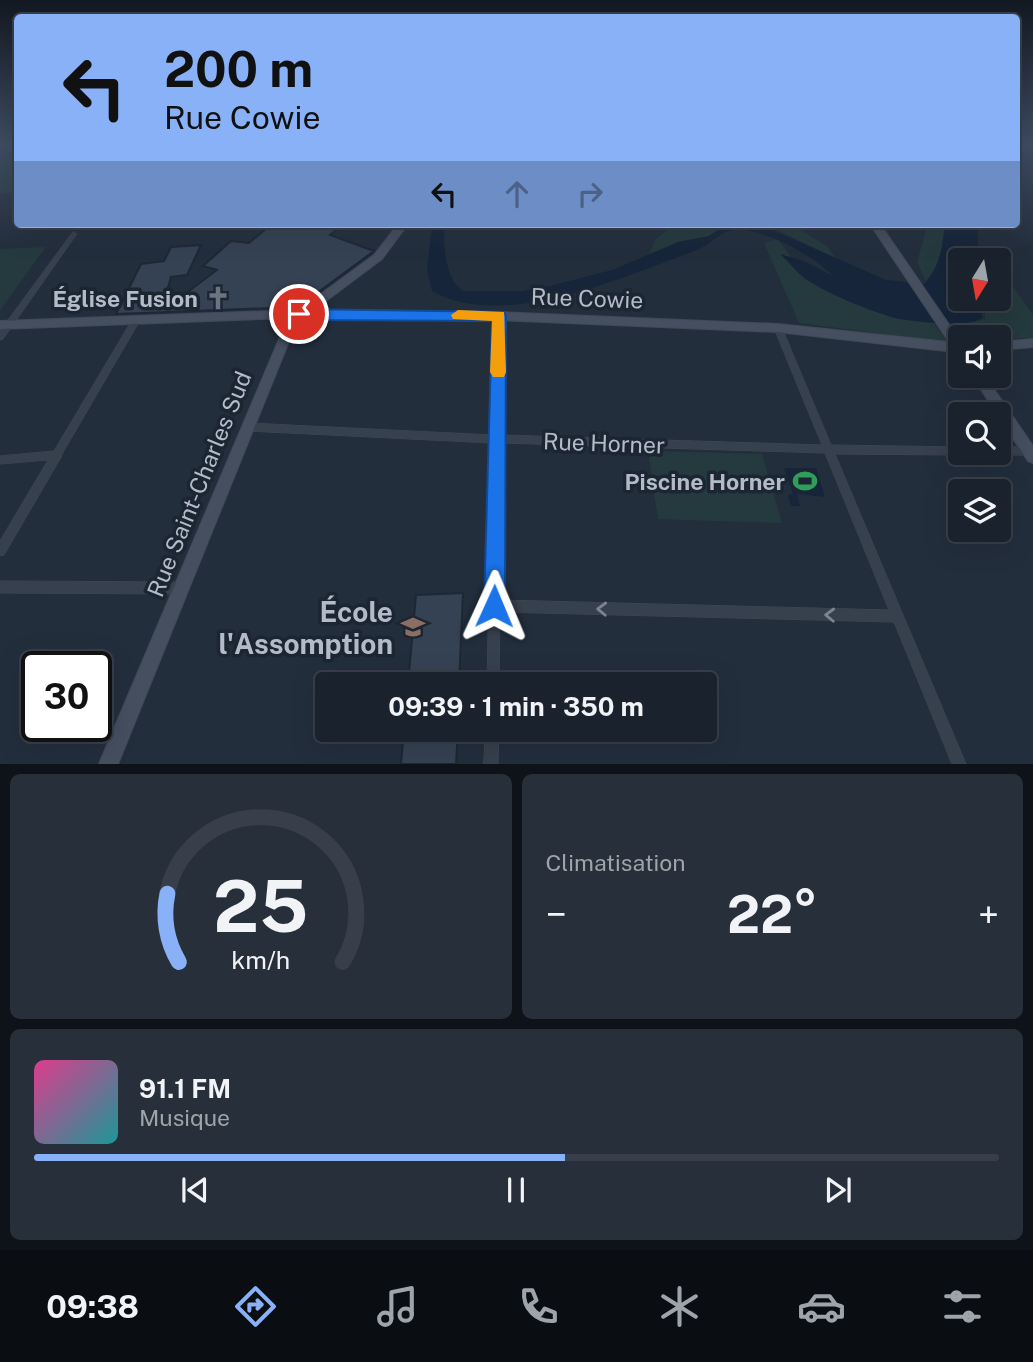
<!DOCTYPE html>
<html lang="fr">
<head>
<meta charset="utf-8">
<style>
  :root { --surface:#1a222e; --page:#272f3a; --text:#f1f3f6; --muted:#9fa4aa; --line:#383f4a; --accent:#88b1f8 }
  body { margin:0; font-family:"Public Sans",sans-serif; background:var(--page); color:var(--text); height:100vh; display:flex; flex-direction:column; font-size:26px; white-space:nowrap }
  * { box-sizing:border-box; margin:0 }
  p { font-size:23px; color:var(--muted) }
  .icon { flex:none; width:38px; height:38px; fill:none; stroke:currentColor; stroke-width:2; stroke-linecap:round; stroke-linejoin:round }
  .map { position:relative; height:764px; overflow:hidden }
  .drawer { display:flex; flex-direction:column; gap:10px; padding:10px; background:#0e1319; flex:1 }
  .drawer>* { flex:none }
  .top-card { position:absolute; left:14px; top:14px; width:1006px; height:214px; border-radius:7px; box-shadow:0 7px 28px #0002,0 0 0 2px var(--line); background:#88b1f8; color:#111; overflow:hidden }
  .needle { width:46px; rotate:191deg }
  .fabs { position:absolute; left:948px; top:248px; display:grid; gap:14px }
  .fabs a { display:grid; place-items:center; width:63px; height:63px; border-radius:7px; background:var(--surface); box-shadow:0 7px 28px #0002,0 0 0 2px var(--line); font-size:35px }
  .speed { position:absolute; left:21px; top:651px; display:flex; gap:14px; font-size:35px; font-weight:700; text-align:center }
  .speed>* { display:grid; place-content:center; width:91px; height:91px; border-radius:50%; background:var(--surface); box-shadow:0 7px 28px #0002,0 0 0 2px var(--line); line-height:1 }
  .speed .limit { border:4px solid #111; border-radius:10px; background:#fff; color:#111 }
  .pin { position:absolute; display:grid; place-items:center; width:60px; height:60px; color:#fff; margin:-30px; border:4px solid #fff; border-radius:50%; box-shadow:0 2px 7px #0007 }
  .me { position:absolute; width:77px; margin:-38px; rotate:1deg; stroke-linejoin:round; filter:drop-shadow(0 0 5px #0008) }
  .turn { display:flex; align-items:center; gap:24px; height:147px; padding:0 35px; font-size:32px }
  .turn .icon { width:91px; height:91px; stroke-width:2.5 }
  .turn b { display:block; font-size:49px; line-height:60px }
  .lanes { display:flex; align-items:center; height:66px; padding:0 35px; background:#0003; justify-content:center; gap:35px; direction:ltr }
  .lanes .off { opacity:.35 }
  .big { font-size:52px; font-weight:700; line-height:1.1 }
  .drawer .tile { flex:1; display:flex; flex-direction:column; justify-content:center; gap:10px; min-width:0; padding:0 24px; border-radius:10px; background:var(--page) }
  .drawer .dial { align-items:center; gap:0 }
  .dial svg { height:182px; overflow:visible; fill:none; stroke:var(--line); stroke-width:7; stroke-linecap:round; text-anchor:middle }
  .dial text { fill:var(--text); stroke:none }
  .song { display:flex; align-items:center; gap:21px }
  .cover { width:84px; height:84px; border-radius:10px; background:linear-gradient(135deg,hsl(330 70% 55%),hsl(180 70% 35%)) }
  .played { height:7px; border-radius:4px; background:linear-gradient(90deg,var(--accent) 55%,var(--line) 55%) }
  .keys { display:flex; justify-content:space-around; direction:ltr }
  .heat { display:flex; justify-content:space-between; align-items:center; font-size:38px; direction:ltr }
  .drawer .tiles { flex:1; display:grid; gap:10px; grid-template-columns:1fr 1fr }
  .tile:last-child { grid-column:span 2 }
  .trip { position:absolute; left:315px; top:672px; width:402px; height:70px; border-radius:7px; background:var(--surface); box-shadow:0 7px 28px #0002,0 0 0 2px var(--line); font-weight:700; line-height:70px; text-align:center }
  .menu { display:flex; height:112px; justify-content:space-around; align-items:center; background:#0a0e12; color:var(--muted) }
  .menu .icon { width:49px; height:49px }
  .menu .current { color:var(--accent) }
  .menu b { font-size:32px; color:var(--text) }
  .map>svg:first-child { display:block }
  .green { fill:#253a3e }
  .water { fill:#16253a }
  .building { fill:#354253; stroke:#1e2734; stroke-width:2 }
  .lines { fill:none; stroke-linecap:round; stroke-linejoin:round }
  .street-casing { stroke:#404956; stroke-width:1 }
  .secondary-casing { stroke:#404956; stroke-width:2 }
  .street { fill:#37404d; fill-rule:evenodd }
  .secondary { fill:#454f60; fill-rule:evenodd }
  .oneway { stroke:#7b8491 }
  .route { fill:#1a73e8; stroke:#114b97; stroke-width:2 }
  .slow { fill:#f59e0b }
  .labels { text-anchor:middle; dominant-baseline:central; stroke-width:7; stroke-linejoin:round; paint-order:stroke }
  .poi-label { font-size:23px; font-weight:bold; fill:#b3bbc8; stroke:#1c2532; text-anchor:end }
  .street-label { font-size:23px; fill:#b3bbc8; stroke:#1c2532 }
  .near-poi-label { font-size:28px; font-weight:bold; fill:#b3bbc8; stroke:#1c2532; text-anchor:end }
</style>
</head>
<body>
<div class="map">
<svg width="1033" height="764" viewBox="0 0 1033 764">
  <rect width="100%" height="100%" fill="#232e3d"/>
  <!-- green -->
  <path class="green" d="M 17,155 L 17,192 L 0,193 L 0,158 Z
    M 674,224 L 726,224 L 709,236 L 678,242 L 648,257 L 656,239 Z
    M 759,224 L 790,224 L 827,246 L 836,259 L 776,229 Z
    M 928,224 L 944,224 C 944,244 940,267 926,281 L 917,262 Z
    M 778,239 L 807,280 L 871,310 L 934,323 L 948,342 L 799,323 L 764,243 Z
    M 46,247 L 0,310 L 0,249 Z
    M 999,267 L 1033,315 L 1033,338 L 970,338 L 956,325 L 985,319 L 984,299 L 999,299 Z
    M 648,451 L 762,454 L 782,523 L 658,519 Z"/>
  <!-- water -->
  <path class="water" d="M 432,224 L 446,224 C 441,241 446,281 463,291 L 523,291 L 550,286 L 612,270 L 678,242 L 709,236 L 726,224 L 759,224 L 886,280 L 924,284 C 939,268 944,246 944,224 L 977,224 L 979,261 L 961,261 L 961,299 L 981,299 L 982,318 C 968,328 908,322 891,317 C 864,308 832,296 807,280 C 798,274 789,262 780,254 L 804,261 L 833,276 C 814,256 763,227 734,230 C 721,231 710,245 697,250 C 625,276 505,332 432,291 L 427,271 Z
    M 784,468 L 816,468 L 825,497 L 797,494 L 800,506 L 791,506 L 788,495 L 793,494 Z"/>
  <!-- building -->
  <path class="building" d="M 272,224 L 343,224 L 330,235 L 374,251 L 298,307 L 116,314 L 141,264 L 164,261 L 171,247 L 201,245 L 187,275 L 171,277 L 166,294 L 178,294 L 173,303 L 217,270 L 203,266 L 231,241 L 249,243 Z
    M 463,593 L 459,684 L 408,684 L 416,595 Z
    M 404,730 L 458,730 L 456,764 L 401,764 Z"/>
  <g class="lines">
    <!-- street casing -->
    <g class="street-casing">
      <path id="street" d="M 10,144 L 18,144 L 18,146 L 0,149 L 0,145 Z
        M 74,232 L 77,234 L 76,235 L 3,339 L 0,340 L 0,331 L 72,233 Z
        M 499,313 L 503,316 L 502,435 L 822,445 L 774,328 L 778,325 L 782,328 L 831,445 L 961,447 L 961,453 L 965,453 L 961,455 L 835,454 L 966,764 L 952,764 L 894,622 L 500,612 L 499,684 L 487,684 L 492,443 L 248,431 L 245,430 L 243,427 L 245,424 L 248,423 L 492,435 L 495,316 ZM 502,443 L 825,453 L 889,610 L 500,600 Z
        M 135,319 L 139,322 L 62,454 L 61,458 L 60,459 L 4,555 L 0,556 L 0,541 L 48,460 L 0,464 L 0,456 L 54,451 L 132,320 Z
        M 999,447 L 1029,447 L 1032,448 L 1033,453 L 1029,455 L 999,455 L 995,453 L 999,453 Z
        M 0,581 L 180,582 L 184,584 L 186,588 L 184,592 L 180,594 L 0,593 Z
        M 486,730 L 499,730 L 498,764 L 484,764 Z"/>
    </g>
    <!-- secondary casing -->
    <g class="secondary-casing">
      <path id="secondary" d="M 398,224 L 408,224 L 382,259 L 314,310 L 499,312 L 778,324 L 949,342 L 870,224 L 880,224 L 961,342 L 961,355 L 955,352 L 778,332 L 499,320 L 304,318 L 296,324 L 118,764 L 99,764 L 288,318 L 0,329 L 0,321 L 299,310 L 374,255 Z
        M 1033,339 L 1033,347 L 999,350 L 999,342 Z
        M 972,376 L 985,376 L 1033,446 L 1033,463 L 1028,461 Z"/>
    </g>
    <!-- street -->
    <use href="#street" class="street"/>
    <!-- secondary -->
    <use href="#secondary" class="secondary"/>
  </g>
  <!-- one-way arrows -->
  <defs><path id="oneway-chevron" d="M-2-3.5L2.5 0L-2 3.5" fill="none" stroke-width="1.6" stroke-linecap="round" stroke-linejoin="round" transform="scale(1.75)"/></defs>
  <g class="oneway">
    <use href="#oneway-chevron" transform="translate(602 609) rotate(-178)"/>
    <use href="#oneway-chevron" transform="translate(830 615) rotate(-178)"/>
  </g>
  <!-- sky -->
  <linearGradient id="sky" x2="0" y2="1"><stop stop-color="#131922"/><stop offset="0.58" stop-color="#3f4c62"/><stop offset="1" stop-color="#3f4c62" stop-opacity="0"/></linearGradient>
  <rect width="1033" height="250" fill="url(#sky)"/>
  <!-- route -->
  <path class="route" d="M 299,309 L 504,312 L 506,316 L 505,606 L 501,613 L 494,616 L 487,613 L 484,606 L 492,321 L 299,320 L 292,314 Z"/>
  <!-- slow -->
  <path class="slow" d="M 458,310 L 504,312 L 506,372 L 504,377 L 493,377 L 490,372 L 492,321 L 453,319 L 451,315 Z"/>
  <!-- icons -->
  <defs>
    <g id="church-bare" transform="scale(1.89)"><path d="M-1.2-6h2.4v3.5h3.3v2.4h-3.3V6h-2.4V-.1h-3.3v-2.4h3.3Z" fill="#6b7280" stroke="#1c2532" stroke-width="2.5" paint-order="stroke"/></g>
    <g id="stadium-bare" transform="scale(1.89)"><path d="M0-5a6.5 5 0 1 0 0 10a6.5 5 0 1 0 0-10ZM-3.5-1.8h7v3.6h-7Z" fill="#2e9e5b" stroke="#1c2532" stroke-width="2.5" paint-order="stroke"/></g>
    <g id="school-bare" transform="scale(1.89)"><path d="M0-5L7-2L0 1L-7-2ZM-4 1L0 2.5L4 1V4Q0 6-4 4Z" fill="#8d6e63" stroke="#1c2532" stroke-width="2.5" paint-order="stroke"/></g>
  </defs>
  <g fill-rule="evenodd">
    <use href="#church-bare" x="218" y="298"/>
    <use href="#stadium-bare" x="805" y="481"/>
    <use href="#school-bare" x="413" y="627"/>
  </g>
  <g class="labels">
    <!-- poi labels -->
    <g class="poi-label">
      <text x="198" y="298">Église Fusion</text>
      <text x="785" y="481">Piscine Horner</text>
    </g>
    <!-- street labels -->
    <g class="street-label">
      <text transform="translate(587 298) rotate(2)">Rue Cowie</text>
      <text transform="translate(604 443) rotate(2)">Rue Horner</text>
      <text transform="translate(199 484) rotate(-68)">Rue Saint-Charles Sud</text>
    </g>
    <!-- near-poi labels -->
    <g class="near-poi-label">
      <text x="393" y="611">École<tspan x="393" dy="32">l'Assomption</tspan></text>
    </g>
  </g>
</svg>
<div class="fabs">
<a><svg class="needle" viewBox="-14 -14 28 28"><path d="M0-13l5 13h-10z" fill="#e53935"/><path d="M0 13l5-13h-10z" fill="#9fa4aa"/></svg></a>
<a><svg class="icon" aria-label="sound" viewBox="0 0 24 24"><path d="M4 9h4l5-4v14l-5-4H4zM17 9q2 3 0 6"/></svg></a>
<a><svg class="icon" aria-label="search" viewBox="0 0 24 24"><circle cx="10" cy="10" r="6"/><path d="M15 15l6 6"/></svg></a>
<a><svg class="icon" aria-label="layers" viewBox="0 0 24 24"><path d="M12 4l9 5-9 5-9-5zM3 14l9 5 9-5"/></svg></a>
</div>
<div class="speed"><div class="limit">30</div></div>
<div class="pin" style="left:299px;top:314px;background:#d93025"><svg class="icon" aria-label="arrive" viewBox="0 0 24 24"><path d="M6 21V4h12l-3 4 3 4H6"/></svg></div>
<svg class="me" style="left:494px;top:606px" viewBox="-20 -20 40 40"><path d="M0-17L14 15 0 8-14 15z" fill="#1a73e8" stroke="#fff" stroke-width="4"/></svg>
<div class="trip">09:39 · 1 min · 350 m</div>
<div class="top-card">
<div class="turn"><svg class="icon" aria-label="left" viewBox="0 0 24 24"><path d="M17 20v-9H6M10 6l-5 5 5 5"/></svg><div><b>200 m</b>Rue Cowie</div></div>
<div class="lanes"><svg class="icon" aria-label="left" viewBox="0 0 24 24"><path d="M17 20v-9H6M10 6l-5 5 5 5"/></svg><svg class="icon off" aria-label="ahead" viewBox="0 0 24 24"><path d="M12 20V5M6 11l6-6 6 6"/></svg><svg class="icon off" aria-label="right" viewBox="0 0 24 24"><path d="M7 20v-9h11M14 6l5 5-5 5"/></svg></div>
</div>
</div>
<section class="drawer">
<div class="tiles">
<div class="tile dial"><svg viewBox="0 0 100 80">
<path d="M14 69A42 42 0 1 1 86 69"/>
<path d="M14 69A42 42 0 0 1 9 39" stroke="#88b1f8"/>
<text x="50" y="56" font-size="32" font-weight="700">25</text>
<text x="50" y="72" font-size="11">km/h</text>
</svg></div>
<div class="tile"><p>Climatisation</p>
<div class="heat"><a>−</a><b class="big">22°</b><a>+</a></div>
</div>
<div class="tile">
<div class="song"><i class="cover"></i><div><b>91.1 FM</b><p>Musique</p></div></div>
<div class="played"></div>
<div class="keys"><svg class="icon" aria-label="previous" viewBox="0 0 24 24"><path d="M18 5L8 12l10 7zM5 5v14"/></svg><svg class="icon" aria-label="pause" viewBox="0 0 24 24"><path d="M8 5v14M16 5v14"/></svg><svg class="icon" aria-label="next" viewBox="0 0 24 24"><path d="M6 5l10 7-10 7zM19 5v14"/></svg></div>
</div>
</div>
</section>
<nav class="menu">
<b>09:38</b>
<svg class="icon current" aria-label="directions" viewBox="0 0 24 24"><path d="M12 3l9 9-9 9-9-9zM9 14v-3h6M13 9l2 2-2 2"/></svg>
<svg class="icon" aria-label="music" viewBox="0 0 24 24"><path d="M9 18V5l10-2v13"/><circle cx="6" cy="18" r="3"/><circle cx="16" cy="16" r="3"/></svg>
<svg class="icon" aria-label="phone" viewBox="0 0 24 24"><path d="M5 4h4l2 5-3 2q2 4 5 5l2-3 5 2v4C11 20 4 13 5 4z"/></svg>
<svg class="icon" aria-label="climate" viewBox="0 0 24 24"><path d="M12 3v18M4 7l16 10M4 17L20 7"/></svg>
<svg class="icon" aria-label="car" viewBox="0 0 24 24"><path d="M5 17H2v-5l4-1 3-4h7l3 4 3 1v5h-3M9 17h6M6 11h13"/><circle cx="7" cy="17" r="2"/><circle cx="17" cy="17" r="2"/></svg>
<svg class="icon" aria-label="filters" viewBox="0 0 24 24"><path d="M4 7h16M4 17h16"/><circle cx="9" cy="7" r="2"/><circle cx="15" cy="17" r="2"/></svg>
</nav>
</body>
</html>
